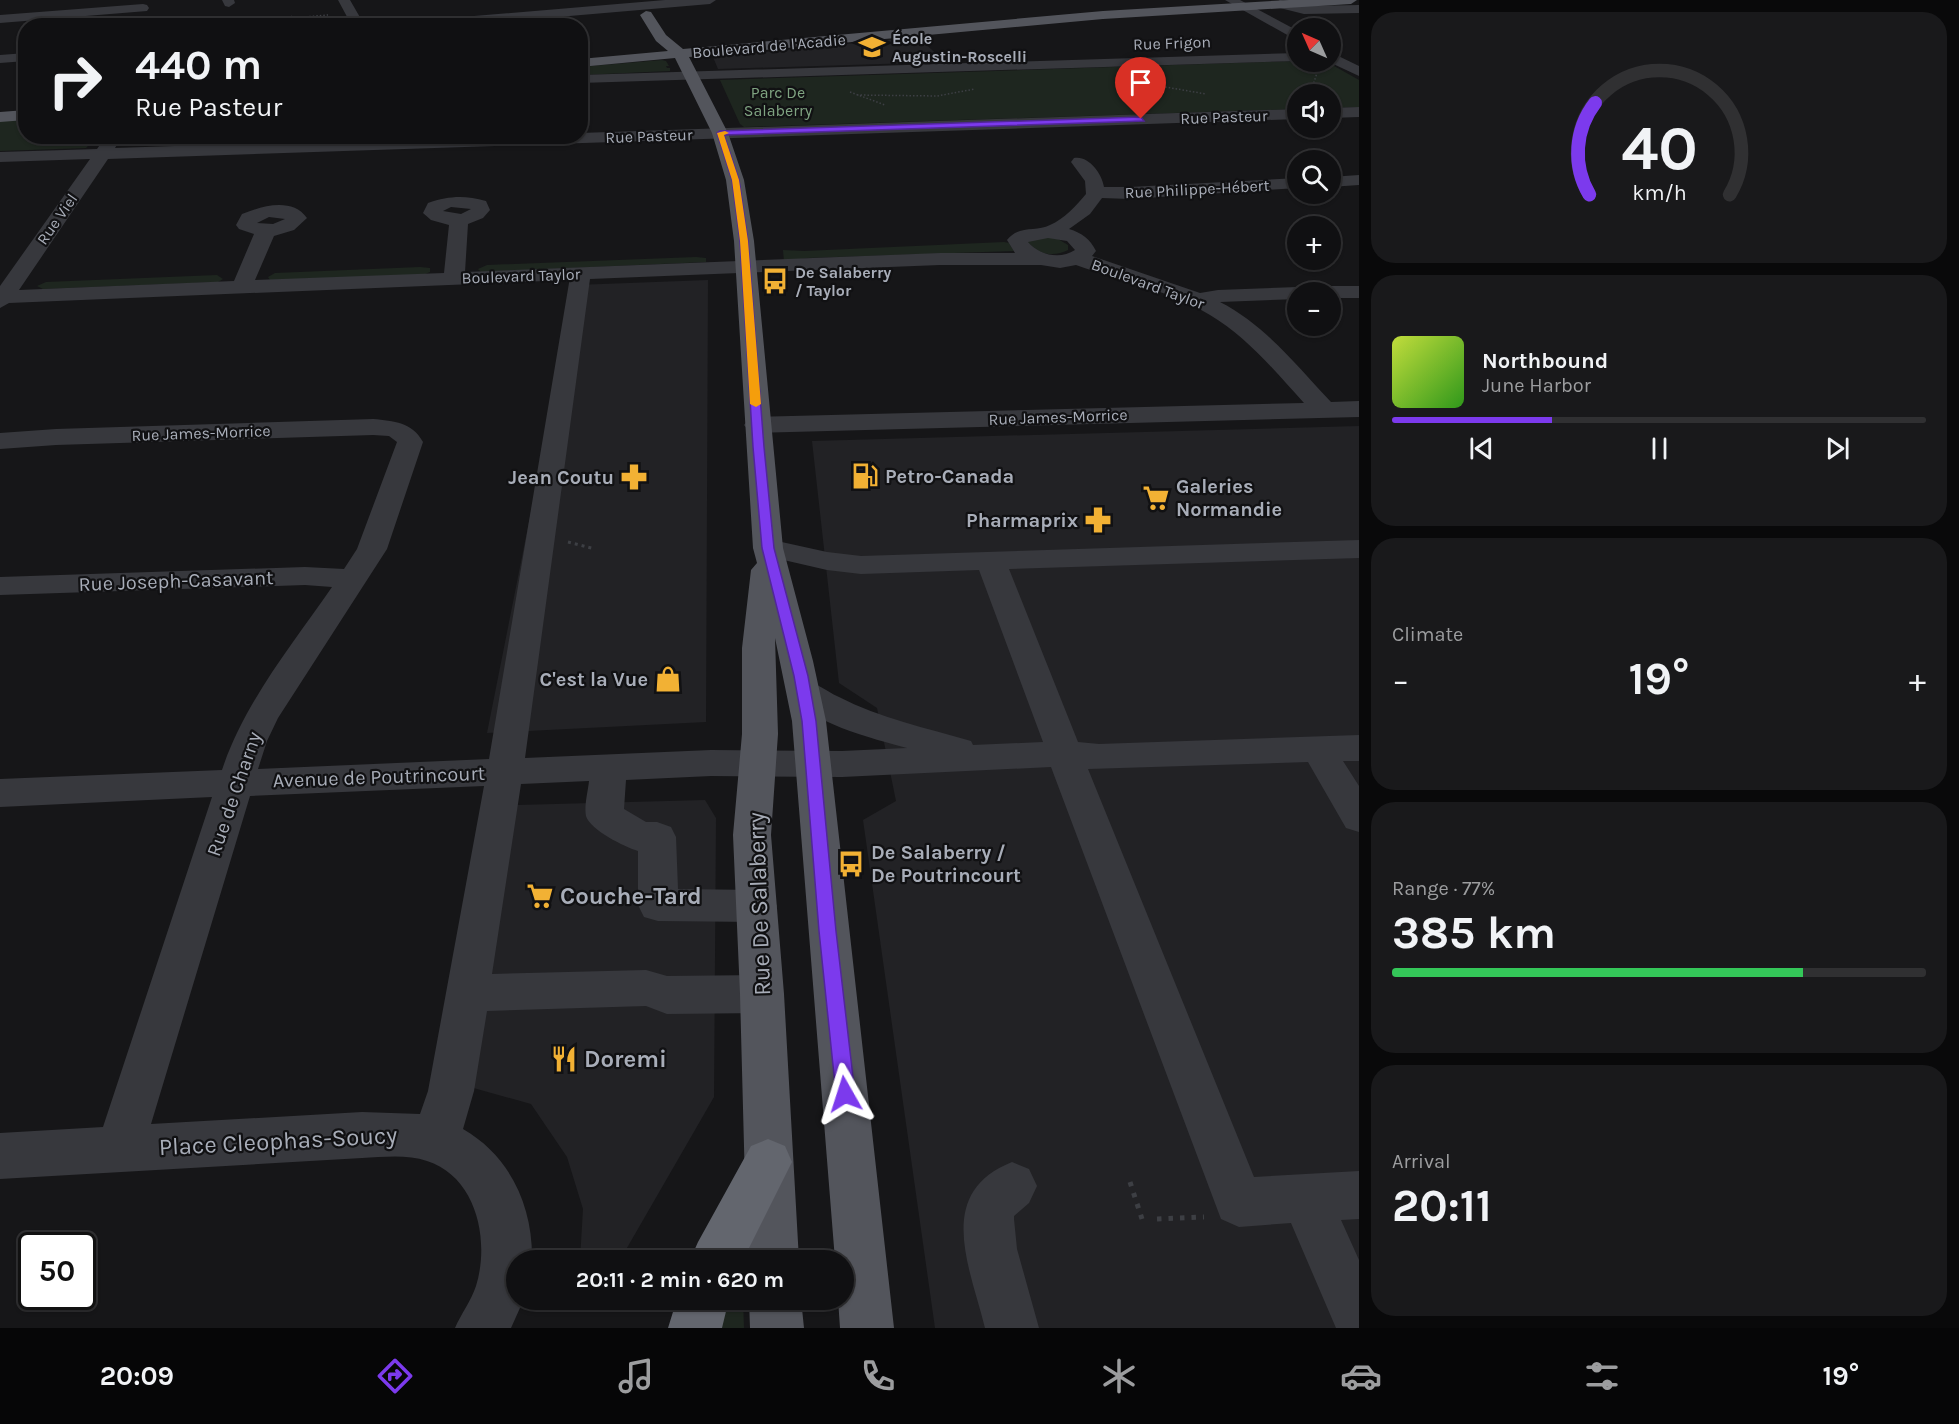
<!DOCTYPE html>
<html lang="en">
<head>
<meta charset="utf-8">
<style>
  :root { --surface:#101012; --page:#19191b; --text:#f1f3f6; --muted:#9c9d9f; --line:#303032; --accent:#7c3aed }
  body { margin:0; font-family:Karla,sans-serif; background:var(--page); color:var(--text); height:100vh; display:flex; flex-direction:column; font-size:22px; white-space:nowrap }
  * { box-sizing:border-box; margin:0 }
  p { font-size:20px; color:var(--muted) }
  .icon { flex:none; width:33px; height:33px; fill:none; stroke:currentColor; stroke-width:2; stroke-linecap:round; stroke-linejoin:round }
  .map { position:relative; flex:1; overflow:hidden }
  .drawer { display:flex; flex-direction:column; gap:12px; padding:12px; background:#09090a; width:600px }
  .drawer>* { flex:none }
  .guide { position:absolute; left:18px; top:18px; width:570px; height:126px; border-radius:24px; box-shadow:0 2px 4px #0004,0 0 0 2px var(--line); background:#101012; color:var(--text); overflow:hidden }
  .needle { width:39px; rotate:315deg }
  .controls { position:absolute; left:1287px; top:18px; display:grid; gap:12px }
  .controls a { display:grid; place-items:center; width:54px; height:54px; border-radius:50%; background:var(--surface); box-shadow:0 2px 4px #0004,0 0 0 2px var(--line); font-size:30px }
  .speed { position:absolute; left:18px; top:1232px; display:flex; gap:12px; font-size:30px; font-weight:700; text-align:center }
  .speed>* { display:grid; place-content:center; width:78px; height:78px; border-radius:50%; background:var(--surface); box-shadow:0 2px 4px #0004,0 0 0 2px var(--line); line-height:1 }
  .speed .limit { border:3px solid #111; border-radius:9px; background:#fff; color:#111 }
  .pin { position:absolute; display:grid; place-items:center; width:51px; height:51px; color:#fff; margin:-62px -26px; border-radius:50% 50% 50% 0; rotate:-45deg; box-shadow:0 0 6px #0007 }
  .pin .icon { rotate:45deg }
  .me { position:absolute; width:66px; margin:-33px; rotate:354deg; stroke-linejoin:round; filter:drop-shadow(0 0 4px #0008) }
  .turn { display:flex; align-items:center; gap:21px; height:126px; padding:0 18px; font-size:27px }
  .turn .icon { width:78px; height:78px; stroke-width:2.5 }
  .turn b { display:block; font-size:42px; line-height:51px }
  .big { font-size:45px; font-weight:700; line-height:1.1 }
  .drawer .widget { flex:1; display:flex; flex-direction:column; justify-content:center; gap:9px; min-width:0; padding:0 21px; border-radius:24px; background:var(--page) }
  .drawer .dial { align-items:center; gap:0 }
  .dial svg { height:156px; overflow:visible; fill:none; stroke:var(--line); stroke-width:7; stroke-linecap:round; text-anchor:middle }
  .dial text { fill:var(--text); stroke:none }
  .song { display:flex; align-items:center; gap:18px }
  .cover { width:72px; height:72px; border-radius:9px; background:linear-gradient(135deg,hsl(70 70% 55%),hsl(110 70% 35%)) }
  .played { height:6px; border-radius:3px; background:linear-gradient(90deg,var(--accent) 30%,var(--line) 30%) }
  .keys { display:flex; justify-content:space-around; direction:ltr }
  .heat { display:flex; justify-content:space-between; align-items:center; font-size:33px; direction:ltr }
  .charge { height:9px; border-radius:4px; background:linear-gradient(90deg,#34c759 77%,var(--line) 0) }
  .trip { position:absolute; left:506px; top:1250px; width:348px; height:60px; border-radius:30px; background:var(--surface); box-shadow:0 2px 4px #0004,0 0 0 2px var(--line); font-weight:700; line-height:60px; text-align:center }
  .menu { display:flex; height:96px; justify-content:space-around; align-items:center; background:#060607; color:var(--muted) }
  .menu .icon { width:42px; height:42px }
  .menu .current { color:var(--accent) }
  .menu b { font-size:27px; color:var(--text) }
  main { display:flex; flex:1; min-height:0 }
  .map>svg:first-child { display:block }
  .built { fill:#222225 }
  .green { fill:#1e261f }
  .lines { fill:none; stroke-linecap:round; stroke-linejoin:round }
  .path-far2 { stroke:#3d3f44; stroke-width:1.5; stroke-dasharray:1.5 2; stroke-linecap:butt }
  .path-far1 { stroke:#3d3f44; stroke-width:3; stroke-dasharray:3 4; stroke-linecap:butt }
  .path { stroke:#3d3f44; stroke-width:5; stroke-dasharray:4.5 7; stroke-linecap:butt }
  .minor { fill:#37383d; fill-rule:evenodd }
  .major { fill:#53555c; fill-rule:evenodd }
  .highway { fill:#63666e; fill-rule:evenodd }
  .route { fill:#7c3aed; stroke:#51269a; stroke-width:1.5 }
  .slow { fill:#f59e0b }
  .labels { text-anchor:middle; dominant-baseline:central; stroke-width:4.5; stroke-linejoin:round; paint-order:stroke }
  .far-poi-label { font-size:16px; font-weight:bold; fill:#a8adb8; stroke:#111113; text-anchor:start }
  .far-street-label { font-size:16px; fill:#a8adb8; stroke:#111113 }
  .far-park-label { font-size:16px; fill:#7fa381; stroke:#111113 }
  .poi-label { font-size:20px; font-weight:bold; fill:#a8adb8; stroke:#111113; text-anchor:start }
  .street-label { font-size:20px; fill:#a8adb8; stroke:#111113 }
  .near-poi-label { font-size:24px; font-weight:bold; fill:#a8adb8; stroke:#111113; text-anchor:start }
  .near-street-label { font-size:24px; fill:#a8adb8; stroke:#111113 }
</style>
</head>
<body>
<main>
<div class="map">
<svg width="1359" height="1328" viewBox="0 0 1359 1328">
  <rect width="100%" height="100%" fill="#161618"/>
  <!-- built -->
  <path class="built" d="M 918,37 L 945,62 L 718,69 L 713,57 Z
    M 708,280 L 706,722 L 487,733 L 576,285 Z
    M 1359,426 L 1359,1328 L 935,1328 L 863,820 L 896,801 L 877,708 L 839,683 L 812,441 Z
    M 705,800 L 716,818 L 714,1097 L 620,1260 L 580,1260 L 583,1209 L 567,1157 L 531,1104 L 438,1078 L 482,806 Z"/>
  <!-- green -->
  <path class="green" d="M 662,60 L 666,61 L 669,66 L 666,66 L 667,68 L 670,68 L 670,71 L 581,75 L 580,67 Z
    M 1297,61 L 1327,62 L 1359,80 L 1359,107 L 1331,108 L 1330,94 L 1298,94 L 1297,109 L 744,127 L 740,124 L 720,80 Z
    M 25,119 L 26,136 L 96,137 L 86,148 L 0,151 L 0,120 Z
    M 1044,236 L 1058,239 L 1068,245 L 1068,250 C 1053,258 1037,254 1027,241 Z
    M 1004,242 L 1009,243 L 1014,251 L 807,258 L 784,262 L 783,250 L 804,251 Z
    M 696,257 L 706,258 L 706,262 L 481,272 L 478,269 L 487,265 Z
    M 420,267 L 430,268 L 430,272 L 423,275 L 270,280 L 268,277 L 275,273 Z
    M 217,275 L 223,279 L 218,282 L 43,289 L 37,286 L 46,282 Z
    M 729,1299 L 743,1299 L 744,1328 L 719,1328 Z"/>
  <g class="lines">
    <!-- path-far2 -->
    <path class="path-far2" d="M 291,16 L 297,26
      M 257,21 L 328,15
      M 1148,84 L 1206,94
      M 850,92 L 885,105
      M 1296,93 L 1313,85 L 1318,70
      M 857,95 L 937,96 L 975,89"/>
    <!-- path-far1 -->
    <path class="path-far1" d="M 568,542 L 595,549"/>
    <!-- path -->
    <path class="path" d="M 1130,1182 L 1142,1219
      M 1157,1219 L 1204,1217"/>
    <!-- minor -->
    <path class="minor" d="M 222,0 L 234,0 L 235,3 L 229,7 L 225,6 Z
      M 338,0 L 350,0 L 365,26 L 352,26 Z
      M 665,0 L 716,0 L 710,4 L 454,26 L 396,26 L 402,22 Z
      M 1225,0 L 1240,0 L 1298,31 L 1298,41 Z
      M 1280,0 L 1304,6 L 1359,5 L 1359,13 L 1304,14 L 1276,7 L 1274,4 Z
      M 143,4 L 147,5 L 149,8 L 147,11 L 0,23 L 0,15 Z
      M 1330,52 L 1359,66 L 1359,76 L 1329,62 Z
      M 26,53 L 26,61 L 0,63 L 0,55 Z
      M 1298,53 L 1298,61 L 580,83 L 580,75 Z
      M 1359,107 L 1359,117 L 1330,118 L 1330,108 Z
      M 1298,109 L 1298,119 L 108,159 L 19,290 L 234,281 L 254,234 L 239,229 L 236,225 L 242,214 C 262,206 292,197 307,218 L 294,230 L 274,236 L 255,280 L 444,273 L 449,225 L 431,220 L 423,213 L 428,203 C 449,196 464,195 486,201 L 490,210 L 483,218 L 468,224 L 465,272 L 940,253 L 1015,253 L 1007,240 C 1018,225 1036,232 1050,225 C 1064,219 1076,206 1086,194 L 1085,181 L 1071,162 L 1074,158 C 1088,155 1102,173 1104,187 L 1130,187 L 1298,178 L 1298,188 L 1130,199 L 1102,198 L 1090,214 L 1069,229 C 1082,233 1090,239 1096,251 L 1092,256 L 1200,293 L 1218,290 L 1298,287 L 1306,288 L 1308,292 L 1298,292 L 1298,299 L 1220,302 C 1265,325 1297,366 1331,402 L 1359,401 L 1359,417 L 757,433 L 748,430 L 744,425 L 748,420 L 757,417 L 1304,403 C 1275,371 1247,337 1210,315 C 1169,290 1121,281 1076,265 L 1060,268 L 1041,265 L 940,265 L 590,279 L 525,758 L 711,750 L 842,751 L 907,748 C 874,739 806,722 787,692 L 792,684 C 814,678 820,688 839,697 C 880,718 926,728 971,741 L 973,745 L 1043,742 L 979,570 L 861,574 L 827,570 L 758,554 L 753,548 L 758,542 L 768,539 L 827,552 L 861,556 L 1359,540 L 1359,558 L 1009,569 L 1078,742 L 1099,744 L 1359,735 L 1359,761 L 1343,761 L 1359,786 L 1359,832 L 1346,828 L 1308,762 L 1088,769 L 1254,1177 L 1359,1171 L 1359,1219 L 1341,1220 L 1359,1260 L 1359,1328 L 1336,1328 L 1291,1223 L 1239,1227 L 1221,1219 L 1051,767 L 842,777 L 711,776 L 626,780 L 624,809 L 646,822 L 657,822 L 671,827 L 676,837 L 678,889 L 757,890 L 771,894 L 777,906 L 771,918 L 757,922 L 658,921 L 644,917 L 638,905 L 638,851 C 625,847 590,830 586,816 C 584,806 588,791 589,781 L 521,784 L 492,974 L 646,970 L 667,976 L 762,975 L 777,981 L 784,994 L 777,1007 L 762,1013 L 667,1014 L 646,1006 L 487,1011 L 474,1091 L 463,1129 C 510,1156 533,1206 532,1260 L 516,1260 L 516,1299 L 524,1299 L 511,1328 L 455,1328 C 461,1314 471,1301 476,1286 C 490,1241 477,1177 427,1161 C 407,1154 383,1157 362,1158 L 0,1179 L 0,1133 L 103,1127 L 212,797 L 0,807 L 0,779 L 222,770 C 244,703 292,645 332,587 L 305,585 L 0,595 L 0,577 L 305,567 L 344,569 L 357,549 L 397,442 L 389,436 L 373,435 L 56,445 L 0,449 L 0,433 L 56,429 L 373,419 C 394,421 412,422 423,442 L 387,549 L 278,718 L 267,741 L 258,769 L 489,759 L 569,283 L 569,280 L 9,303 L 0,308 L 0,286 L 90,159 L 0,162 L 0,152 L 97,149 L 106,136 L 118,136 L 120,140 L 115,148 L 467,136 L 580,136 L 580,133 ZM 451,207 L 471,209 L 461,214 L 443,211 ZM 269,217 L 285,219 L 273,224 L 257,223 ZM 1048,238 L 1067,241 L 1075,250 C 1060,260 1039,255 1028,242 ZM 484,786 L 428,1091 L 420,1114 L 362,1112 L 151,1124 L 250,796 Z
      M 1359,175 L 1359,185 L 1330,187 L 1330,177 Z
      M 1323,286 L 1359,286 L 1359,298 L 1330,298 L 1330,292 L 1312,292 L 1315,287 Z
      M 1012,1162 L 1029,1169 L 1037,1186 L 1029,1203 L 1014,1216 L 1014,1219 L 1017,1249 L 1039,1328 L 985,1328 C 970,1267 934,1193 1012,1162 Z"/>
    <!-- major -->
    <path class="major" d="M 1289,0 L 1357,0 L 1351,4 L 1103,19 L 689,57 L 728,133 L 744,180 L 754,241 L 783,548 L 813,661 L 826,721 L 894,1328 L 840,1328 L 838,1299 L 843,1299 L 843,1260 L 835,1260 L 792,721 L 775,638 L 778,734 L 771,835 L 784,994 L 799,1260 L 747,1260 L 740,994 L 733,835 L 742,734 L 742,648 L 751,570 L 757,563 L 753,548 L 734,241 L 726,180 L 712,133 L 675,58 L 580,67 L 580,59 L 668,51 L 656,41 L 640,15 L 646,11 L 651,12 L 666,35 L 683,49 L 1103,11 Z
      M 26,110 L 26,120 L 0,122 L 0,112 Z
      M 749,1299 L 801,1299 L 804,1328 L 750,1328 Z"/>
    <!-- highway -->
    <path class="highway" d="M 768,1139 L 785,1146 L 792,1162 L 743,1260 L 690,1260 L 698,1242 L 751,1146 Z
      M 677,1299 L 729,1299 L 722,1328 L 668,1328 Z"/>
  </g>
  <!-- route -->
  <path class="route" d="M 1141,117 L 1144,121 L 724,135 L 739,180 L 748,241 L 764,447 L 774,548 L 808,676 L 816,721 L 836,931 L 855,1094 L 852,1100 L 845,1103 L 838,1100 L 836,1094 L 819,931 L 802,721 L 794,676 L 762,548 L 753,447 L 740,241 L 732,180 L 717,133 L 720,131 Z"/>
  <!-- slow -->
  <path class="slow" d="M 725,131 L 729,133 L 724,135 L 739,180 L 748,241 L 761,404 L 756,407 L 750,404 L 740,241 L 732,180 L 717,133 Z"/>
  <!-- icons -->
  <defs>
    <g id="school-bare" transform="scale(2.07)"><path d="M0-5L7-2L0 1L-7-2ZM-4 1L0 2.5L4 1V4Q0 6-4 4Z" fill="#f2b134" stroke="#111113" stroke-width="2.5" paint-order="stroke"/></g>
    <g id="bus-bare" transform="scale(2.07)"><path d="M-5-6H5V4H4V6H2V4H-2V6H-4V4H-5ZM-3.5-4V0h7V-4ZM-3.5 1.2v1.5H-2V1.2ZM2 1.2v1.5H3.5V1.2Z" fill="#f2b134" stroke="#111113" stroke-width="2.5" paint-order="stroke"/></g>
    <g id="fuel-bare" transform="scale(2.07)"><path d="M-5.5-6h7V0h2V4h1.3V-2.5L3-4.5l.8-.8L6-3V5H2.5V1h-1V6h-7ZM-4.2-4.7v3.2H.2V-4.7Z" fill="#f2b134" stroke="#111113" stroke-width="2.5" paint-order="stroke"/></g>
    <g id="pharmacy-bare" transform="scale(2.07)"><path d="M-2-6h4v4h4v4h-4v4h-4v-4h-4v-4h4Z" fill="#f2b134" stroke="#111113" stroke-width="2.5" paint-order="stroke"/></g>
    <g id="supermarket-bare" transform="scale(2.07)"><path d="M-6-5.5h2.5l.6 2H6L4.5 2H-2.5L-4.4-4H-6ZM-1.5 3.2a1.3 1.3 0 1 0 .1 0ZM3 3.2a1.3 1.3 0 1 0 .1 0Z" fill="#f2b134" stroke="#111113" stroke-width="2.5" paint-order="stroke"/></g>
    <g id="shop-bare" transform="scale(2.07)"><path d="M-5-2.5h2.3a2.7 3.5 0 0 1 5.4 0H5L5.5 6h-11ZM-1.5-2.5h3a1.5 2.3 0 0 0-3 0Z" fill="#f2b134" stroke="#111113" stroke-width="2.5" paint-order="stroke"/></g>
    <g id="restaurant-bare" transform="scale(2.07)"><path d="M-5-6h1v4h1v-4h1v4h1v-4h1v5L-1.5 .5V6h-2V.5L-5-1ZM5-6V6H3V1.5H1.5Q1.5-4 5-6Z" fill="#f2b134" stroke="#111113" stroke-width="2.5" paint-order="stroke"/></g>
  </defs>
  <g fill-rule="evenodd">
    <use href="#school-bare" x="872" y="47"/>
    <use href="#bus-bare" x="775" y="281"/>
    <use href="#fuel-bare" x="865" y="476"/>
    <use href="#pharmacy-bare" x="634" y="477"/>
    <use href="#supermarket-bare" x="1156" y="498"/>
    <use href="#pharmacy-bare" x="1098" y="520"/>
    <use href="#shop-bare" x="668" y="679"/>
    <use href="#bus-bare" x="851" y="864"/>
    <use href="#supermarket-bare" x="540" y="896"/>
    <use href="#restaurant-bare" x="564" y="1059"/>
  </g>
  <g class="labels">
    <!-- far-poi labels -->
    <g class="far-poi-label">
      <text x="892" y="38">École<tspan x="892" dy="18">Augustin-Roscelli</tspan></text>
      <text x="795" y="272">De Salaberry<tspan x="795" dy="18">/ Taylor</tspan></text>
    </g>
    <!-- far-street labels -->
    <g class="far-street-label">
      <text transform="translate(1172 43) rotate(-2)">Rue Frigon</text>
      <text transform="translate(769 46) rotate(-5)">Boulevard de l'Acadie</text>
      <text transform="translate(1224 117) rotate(-2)">Rue Pasteur</text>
      <text transform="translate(649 136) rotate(-2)">Rue Pasteur</text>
      <text transform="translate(1197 189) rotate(-3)">Rue Philippe-Hébert</text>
      <text transform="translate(57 219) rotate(-55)">Rue Viel</text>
      <text transform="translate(521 276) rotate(-2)">Boulevard Taylor</text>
      <text transform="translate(1148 284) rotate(20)">Boulevard Taylor</text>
      <text transform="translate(1058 417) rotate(-2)">Rue James-Morrice</text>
      <text transform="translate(201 433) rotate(-2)">Rue James-Morrice</text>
    </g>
    <!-- far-park labels -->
    <g class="far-park-label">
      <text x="778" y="92">Parc De<tspan x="778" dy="18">Salaberry</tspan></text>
    </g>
    <!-- poi labels -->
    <g class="poi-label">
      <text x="885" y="476">Petro-Canada</text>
      <text x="614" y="477" text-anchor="end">Jean Coutu</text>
      <text x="1176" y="486">Galeries<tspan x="1176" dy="23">Normandie</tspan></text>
      <text x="1078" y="520" text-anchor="end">Pharmaprix</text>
      <text x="648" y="679" text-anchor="end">C'est la Vue</text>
      <text x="871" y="852">De Salaberry /<tspan x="871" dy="23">De Poutrincourt</tspan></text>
    </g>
    <!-- street labels -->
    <g class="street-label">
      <text transform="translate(176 581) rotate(-2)">Rue Joseph-Casavant</text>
      <text transform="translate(379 777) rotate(-2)">Avenue de Poutrincourt</text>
      <text transform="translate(234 794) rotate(-71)">Rue de Charny</text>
    </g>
    <!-- near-poi labels -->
    <g class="near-poi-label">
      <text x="560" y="896">Couche-Tard</text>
      <text x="584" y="1059">Doremi</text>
    </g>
    <!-- near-street labels -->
    <g class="near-street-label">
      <text transform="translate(759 904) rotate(-92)">Rue De Salaberry</text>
      <text transform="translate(278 1141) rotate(-3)">Place Cleophas-Soucy</text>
    </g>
  </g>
</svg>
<div class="controls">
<a><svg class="needle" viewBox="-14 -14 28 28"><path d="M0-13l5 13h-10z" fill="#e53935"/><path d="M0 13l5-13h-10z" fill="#9c9d9f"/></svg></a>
<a><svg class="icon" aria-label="sound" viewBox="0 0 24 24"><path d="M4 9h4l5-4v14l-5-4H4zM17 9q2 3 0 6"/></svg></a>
<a><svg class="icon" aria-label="search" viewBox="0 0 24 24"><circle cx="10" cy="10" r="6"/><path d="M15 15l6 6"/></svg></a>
<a>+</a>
<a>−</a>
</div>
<div class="speed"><div class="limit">50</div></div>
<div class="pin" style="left:1141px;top:119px;background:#d93025"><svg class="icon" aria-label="arrive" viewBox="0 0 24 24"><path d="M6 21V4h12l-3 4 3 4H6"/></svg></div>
<svg class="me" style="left:845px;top:1094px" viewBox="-20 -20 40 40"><path d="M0-17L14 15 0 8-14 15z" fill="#7c3aed" stroke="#fff" stroke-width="4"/></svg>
<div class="trip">20:11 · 2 min · 620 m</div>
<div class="guide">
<div class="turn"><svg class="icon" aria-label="right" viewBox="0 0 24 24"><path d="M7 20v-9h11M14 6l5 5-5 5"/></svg><div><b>440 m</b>Rue Pasteur</div></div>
</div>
</div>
<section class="drawer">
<div class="widget dial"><svg viewBox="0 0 100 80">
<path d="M14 69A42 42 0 1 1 86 69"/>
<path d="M14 69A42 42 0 0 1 17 22" stroke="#7c3aed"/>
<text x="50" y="56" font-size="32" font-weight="700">40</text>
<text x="50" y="72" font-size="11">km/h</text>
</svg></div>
<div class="widget">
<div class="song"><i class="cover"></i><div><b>Northbound</b><p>June Harbor</p></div></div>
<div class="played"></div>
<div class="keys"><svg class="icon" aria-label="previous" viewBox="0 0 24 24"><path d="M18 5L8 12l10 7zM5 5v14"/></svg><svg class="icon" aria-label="pause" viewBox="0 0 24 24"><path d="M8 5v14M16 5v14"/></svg><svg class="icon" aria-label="next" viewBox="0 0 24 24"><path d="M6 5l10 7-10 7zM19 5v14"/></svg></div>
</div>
<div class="widget"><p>Climate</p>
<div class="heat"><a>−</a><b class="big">19°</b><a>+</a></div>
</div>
<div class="widget"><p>Range · 77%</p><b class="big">385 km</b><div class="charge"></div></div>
<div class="widget"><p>Arrival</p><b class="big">20:11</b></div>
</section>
</main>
<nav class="menu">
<b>20:09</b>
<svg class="icon current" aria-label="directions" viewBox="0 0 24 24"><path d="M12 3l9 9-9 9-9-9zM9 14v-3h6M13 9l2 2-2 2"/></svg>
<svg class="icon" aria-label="music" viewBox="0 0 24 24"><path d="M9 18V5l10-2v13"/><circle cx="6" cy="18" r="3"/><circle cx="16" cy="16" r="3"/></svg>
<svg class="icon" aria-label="phone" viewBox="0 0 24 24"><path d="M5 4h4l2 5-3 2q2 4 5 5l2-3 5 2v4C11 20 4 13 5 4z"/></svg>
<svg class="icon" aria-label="climate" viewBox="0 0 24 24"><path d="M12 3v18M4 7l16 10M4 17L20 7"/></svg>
<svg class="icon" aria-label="car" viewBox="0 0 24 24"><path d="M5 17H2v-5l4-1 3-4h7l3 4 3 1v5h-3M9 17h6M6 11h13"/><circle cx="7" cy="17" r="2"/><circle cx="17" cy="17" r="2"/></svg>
<svg class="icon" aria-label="filters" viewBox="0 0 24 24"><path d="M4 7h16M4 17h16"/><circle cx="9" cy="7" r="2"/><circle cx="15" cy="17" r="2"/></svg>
<b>19°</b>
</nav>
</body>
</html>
